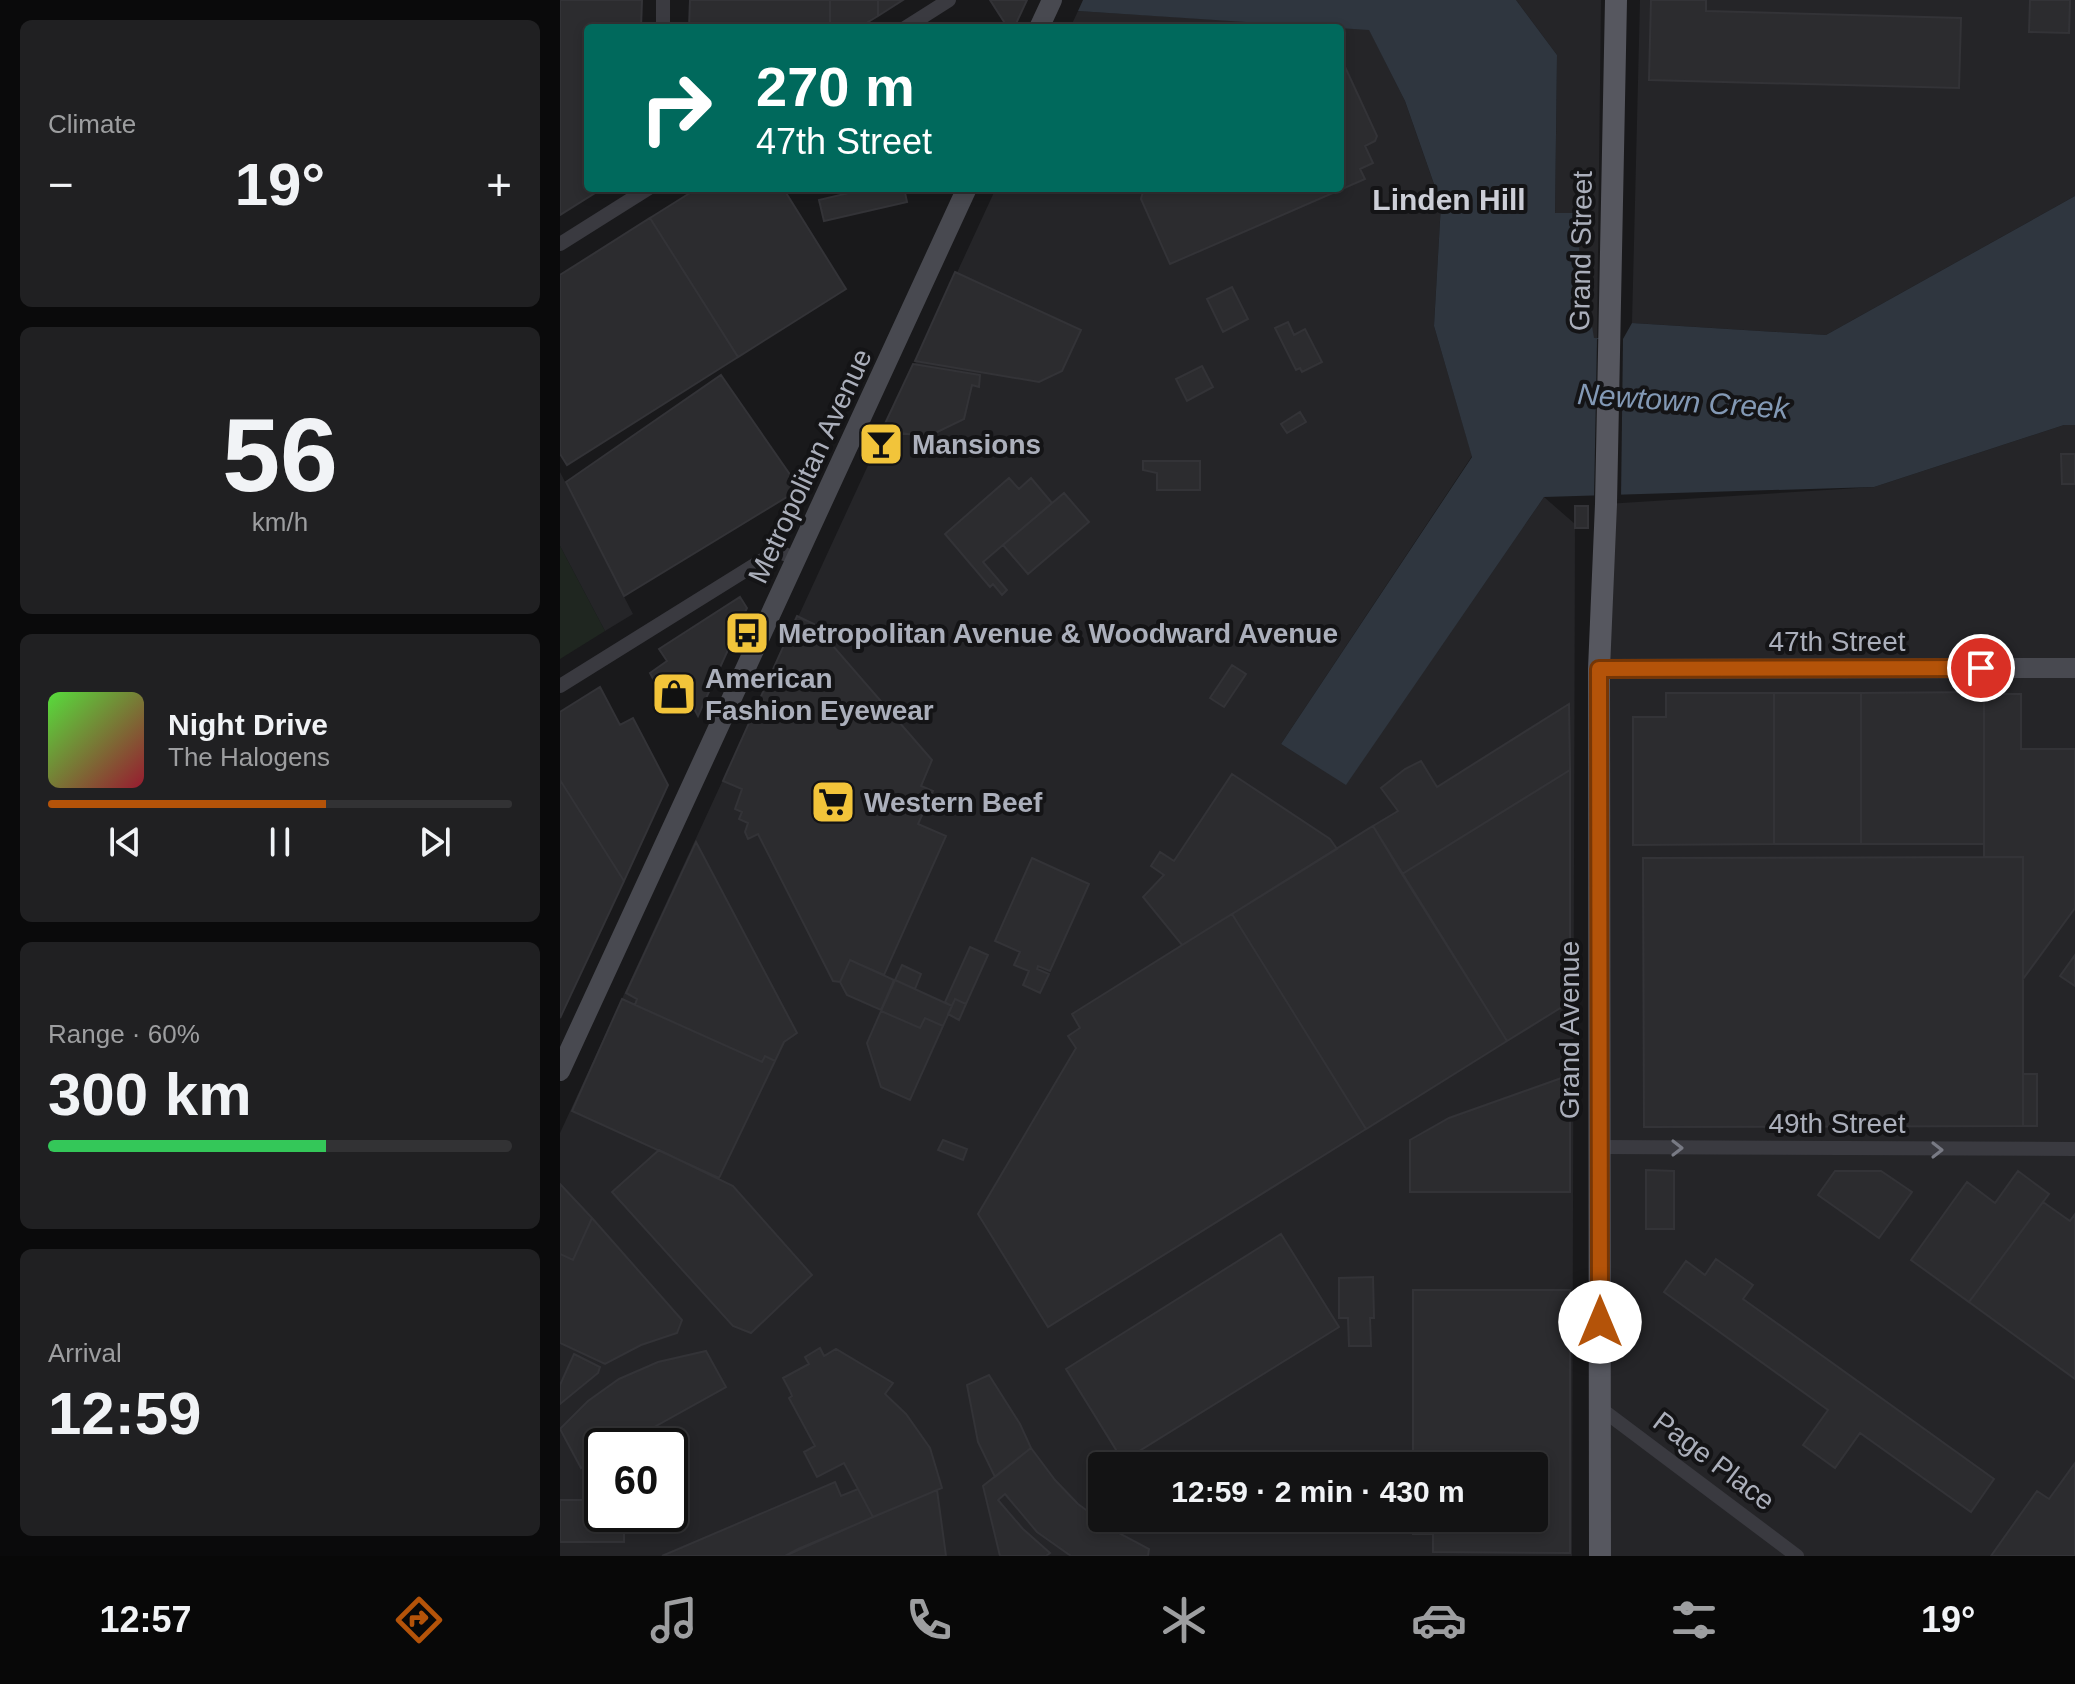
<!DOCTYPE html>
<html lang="en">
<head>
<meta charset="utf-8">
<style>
  :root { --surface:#131314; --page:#202022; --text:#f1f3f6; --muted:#9d9ea0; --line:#323234; --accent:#b45309 }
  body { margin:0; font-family:Arial,sans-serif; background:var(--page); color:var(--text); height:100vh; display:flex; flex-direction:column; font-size:30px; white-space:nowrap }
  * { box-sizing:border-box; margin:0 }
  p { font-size:26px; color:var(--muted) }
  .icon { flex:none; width:44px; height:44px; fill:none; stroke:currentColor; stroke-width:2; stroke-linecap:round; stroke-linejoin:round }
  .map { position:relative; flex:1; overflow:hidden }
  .side { display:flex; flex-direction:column; gap:20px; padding:20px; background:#0a0a0b; width:560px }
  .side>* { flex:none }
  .guide { position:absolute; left:24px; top:24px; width:760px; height:168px; border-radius:8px; box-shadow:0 4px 12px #0003,0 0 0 2px var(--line); background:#00695c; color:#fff; overflow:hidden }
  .speed { position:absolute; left:24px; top:1428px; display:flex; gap:16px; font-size:40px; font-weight:700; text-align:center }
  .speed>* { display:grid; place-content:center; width:104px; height:104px; border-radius:50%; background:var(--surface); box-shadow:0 4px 12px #0003,0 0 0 2px var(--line); line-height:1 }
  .speed .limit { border:4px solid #111; border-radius:12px; background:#fff; color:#111 }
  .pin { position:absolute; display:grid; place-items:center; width:68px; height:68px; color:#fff; margin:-34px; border:4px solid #fff; border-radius:50%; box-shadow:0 2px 8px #0007 }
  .me { position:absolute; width:88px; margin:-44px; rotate:0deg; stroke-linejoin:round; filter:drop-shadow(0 0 6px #0008) }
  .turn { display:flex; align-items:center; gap:28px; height:168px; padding:0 40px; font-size:36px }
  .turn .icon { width:104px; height:104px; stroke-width:2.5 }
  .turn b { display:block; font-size:56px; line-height:68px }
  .big { font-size:60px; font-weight:600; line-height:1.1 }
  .side .card { flex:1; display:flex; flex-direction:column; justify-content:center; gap:12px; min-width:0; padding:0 28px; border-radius:12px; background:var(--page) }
  .side .dial { align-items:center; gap:0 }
  .dial b { font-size:104px; line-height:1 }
  .song { display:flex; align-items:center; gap:24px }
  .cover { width:96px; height:96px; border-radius:12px; background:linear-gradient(135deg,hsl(110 70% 55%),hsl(350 70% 35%)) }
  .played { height:8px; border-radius:4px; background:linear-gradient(90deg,var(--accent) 60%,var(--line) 60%) }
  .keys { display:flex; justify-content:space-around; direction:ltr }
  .heat { display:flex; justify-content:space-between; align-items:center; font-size:44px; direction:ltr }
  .charge { height:12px; border-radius:6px; background:linear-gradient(90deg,#34c759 60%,var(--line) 0) }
  .trip { position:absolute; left:528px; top:1452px; width:460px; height:80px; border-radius:8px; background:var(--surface); box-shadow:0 4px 12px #0003,0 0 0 2px var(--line); font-weight:600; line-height:80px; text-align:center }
  .menu { display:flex; height:128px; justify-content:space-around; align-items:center; background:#080808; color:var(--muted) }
  .menu .icon { width:56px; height:56px }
  .menu .on { color:var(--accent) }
  .menu b { font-size:36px; color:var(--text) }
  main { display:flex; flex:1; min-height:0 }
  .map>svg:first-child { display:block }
  .built { fill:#252528; fill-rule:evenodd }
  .green { fill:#1f2620 }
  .water { fill:#2f363f }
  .pier { fill:#19191b }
  .building { fill:#2c2c2f; stroke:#333337; stroke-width:2 }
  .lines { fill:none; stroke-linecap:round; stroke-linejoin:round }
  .street { stroke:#3a3a40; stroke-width:14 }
  .secondary { stroke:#484950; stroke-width:20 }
  .primary { stroke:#56575f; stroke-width:22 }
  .oneway { stroke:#787a84 }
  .route-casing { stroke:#753606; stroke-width:20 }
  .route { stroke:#b45309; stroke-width:14 }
  .labels { text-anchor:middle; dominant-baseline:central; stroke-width:8; stroke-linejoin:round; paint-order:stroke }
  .street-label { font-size:28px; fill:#abafbb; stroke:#141416 }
  .poi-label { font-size:28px; font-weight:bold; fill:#abafbb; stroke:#141416; text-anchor:start }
  .neighbourhood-label { font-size:30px; font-weight:bold; fill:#ccced7; stroke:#141416 }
  .water-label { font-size:30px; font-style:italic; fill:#8399b5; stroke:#141416 }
</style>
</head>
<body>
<main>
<section class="side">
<div class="card"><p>Climate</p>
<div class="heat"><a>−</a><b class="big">19°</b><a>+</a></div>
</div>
<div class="card dial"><b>56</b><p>km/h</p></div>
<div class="card">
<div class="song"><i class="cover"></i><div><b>Night Drive</b><p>The Halogens</p></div></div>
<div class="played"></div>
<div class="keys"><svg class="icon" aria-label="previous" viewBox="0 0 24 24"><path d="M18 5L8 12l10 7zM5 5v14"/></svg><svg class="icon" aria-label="pause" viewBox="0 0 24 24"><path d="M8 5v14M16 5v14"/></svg><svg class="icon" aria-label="next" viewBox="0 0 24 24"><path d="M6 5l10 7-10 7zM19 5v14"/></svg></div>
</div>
<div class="card"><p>Range · 60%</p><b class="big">300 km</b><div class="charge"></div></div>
<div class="card"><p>Arrival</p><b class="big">12:59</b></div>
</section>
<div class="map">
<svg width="1515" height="1556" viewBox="0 0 1515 1556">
  <rect width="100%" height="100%" fill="#19191b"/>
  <!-- built -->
  <path class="built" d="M 956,0 L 1041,0 L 1037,339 L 1033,338 L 995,213 L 997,55 Z
    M 1080,0 L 1515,0 L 1515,196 L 1266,335 L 1072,323 Z
    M 518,11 L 809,29 L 845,101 L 881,204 L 874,326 L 912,456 L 721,744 L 786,784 L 984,497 L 1015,524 L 1012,1556 L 0,1556 L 0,1133 L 436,188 L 780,188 L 780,28 L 510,28 ZM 42,1446 L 110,1446 L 110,1514 L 42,1514 ZM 542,1466 L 974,1466 L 974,1518 L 542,1518 Z
    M 1504,425 L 1515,425 L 1515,1556 L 1040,1556 L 1046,504 L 1314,487 Z
    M 0,472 L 73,614 L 45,631 L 0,546 Z"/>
  <!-- green -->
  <path class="green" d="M 0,546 L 45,631 L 0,659 Z"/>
  <!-- water -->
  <path class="water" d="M 523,0 L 956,0 L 997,55 L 995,213 L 1013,213 L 1034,338 L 1063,339 L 1072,323 L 1266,335 L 1515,196 L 1515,425 L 1504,425 L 1314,487 L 984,497 L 786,785 L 721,744 L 912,457 L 874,326 L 881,204 L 845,101 L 809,30 L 518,11 Z"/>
  <!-- pier -->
  <path class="pier" d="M 1037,339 L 1063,339 L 1061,499 L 1034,500 Z"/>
  <!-- building -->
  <path class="building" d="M 0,0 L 82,0 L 81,28 L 28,28 L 28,188 L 43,188 L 0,215 Z
    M 130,0 L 270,0 L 270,28 L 129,28 Z
    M 270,0 L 318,0 L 318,16 L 298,28 L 270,28 Z
    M 318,0 L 343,0 L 318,16 Z
    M 430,0 L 467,0 L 454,28 L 448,28 Z
    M 1091,0 L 1146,0 L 1146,11 L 1401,18 L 1399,88 L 1089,80 Z
    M 1470,0 L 1510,0 L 1509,33 L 1469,32 Z
    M 780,56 L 817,136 L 815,141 L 805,146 L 813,163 L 800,169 L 805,179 L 610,264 L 581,199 L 584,188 L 780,188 Z
    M 138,188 L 223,188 L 286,289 L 178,357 L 90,218 Z
    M 310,188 L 344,188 L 347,202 L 264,221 L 259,200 Z
    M 90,218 L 178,357 L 7,465 L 0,454 L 0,275 Z
    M 395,272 L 521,330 L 502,371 L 479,382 L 355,361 Z
    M 672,287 L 688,319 L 663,332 L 647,299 Z
    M 728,322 L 734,335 L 745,329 L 762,362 L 742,372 L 740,368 L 736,370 L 715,328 Z
    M 353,364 L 420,375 L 419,387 L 412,385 L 404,419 L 367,437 L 322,430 Z
    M 642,366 L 653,387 L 627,401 L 616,379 Z
    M 161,375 L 240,489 L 64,596 L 6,482 Z
    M 740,412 L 746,422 L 727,433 L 721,424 Z
    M 322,430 L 341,433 L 338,452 L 321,460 L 311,456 Z
    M 1501,454 L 1515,454 L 1515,484 L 1502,484 Z
    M 583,461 L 640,461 L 640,490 L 597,490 L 597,473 L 583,470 Z
    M 449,478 L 459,489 L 471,478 L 492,503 L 423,562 L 447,590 L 442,595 L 433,584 L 430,587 L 385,534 Z
    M 504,493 L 529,522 L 468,574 L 443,545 Z
    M 1015,506 L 1028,506 L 1028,528 L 1015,528 Z
    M 180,597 L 187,608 L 138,716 L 125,691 L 106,703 L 90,673 L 107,661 L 99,649 Z
    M 237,616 L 254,624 L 372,760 L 361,786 L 373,791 L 358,824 L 386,836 L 324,975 L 290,960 L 280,982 L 273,981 L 198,834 L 188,839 L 185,832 L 188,823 L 179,819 L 182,812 L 175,809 L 182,789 L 163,781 Z
    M 672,665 L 686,674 L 664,707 L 650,698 Z
    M 40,687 L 60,725 L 73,718 L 108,785 L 64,881 L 0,780 L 0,712 Z
    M 1424,692 L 1424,844 L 1301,844 L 1301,693 Z
    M 1106,693 L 1214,693 L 1214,844 L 1073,845 L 1073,717 L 1106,717 Z
    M 1214,693 L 1301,693 L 1301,844 L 1214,844 Z
    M 1424,694 L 1461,694 L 1461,749 L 1515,749 L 1515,908 L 1463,979 L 1463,857 L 1424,857 Z
    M 1009,704 L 1010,770 L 842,874 L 813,826 L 838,811 L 821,788 L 845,769 L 861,761 L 877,787 Z
    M 1010,770 L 1010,1002 L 947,1041 L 842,874 Z
    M 672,774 L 770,839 L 777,849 L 622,945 L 583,897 L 604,875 L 591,866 L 600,852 L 614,861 Z
    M 0,780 L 64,881 L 0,1018 Z
    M 813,826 L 947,1041 L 806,1129 L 672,914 Z
    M 136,842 L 237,1033 L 224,1042 L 215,1061 L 205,1056 L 202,1062 L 75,1005 L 77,999 L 66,993 Z
    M 1463,857 L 1463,1126 L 1084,1127 L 1083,858 Z
    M 472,858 L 529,884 L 490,971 L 478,966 L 477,969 L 489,974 L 480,993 L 463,985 L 469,971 L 454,965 L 460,952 L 435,941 Z
    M 672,914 L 806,1129 L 488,1327 L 418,1214 L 516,1048 L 508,1036 L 520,1028 L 512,1014 Z
    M 410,947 L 428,955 L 406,1004 L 395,999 L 392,1006 L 385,1002 Z
    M 1515,955 L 1515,986 L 1500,976 Z
    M 290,960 L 334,980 L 321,1010 L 287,995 L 280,982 Z
    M 342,965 L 361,974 L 355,989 L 335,980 Z
    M 335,980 L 392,1006 L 383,1026 L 365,1018 L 360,1028 L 321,1011 Z
    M 62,999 L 202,1062 L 205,1056 L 215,1061 L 159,1178 L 12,1111 Z
    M 395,999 L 406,1004 L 399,1020 L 388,1014 Z
    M 321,1011 L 360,1028 L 365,1018 L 383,1026 L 350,1100 L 321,1087 L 307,1043 Z
    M 1463,1074 L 1477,1074 L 1477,1126 L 1463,1126 Z
    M 1010,1075 L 1010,1192 L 850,1192 L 850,1140 L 889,1118 Z
    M 383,1140 L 407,1149 L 403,1160 L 378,1150 Z
    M 99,1150 L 173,1186 L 252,1275 L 191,1333 L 173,1326 L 52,1192 Z
    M 1086,1170 L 1114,1171 L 1114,1229 L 1086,1229 Z
    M 1275,1171 L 1321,1171 L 1352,1192 L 1319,1238 L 1258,1195 Z
    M 1458,1171 L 1489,1194 L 1409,1302 L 1351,1260 L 1407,1182 L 1435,1203 Z
    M 0,1184 L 32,1218 L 13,1260 L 0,1254 Z
    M 1483,1202 L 1510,1221 L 1515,1214 L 1515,1379 L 1409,1302 Z
    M 32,1218 L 122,1320 L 117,1333 L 81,1345 L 45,1364 L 0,1343 L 0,1254 L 13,1260 Z
    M 721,1234 L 779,1327 L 563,1461 L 506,1369 Z
    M 1156,1259 L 1193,1285 L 1183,1299 L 1434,1479 L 1411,1512 L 1300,1433 L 1275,1468 L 1243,1445 L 1268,1410 L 1104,1292 L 1126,1261 L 1145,1275 Z
    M 813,1277 L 814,1318 L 810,1318 L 811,1346 L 789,1346 L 788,1318 L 779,1318 L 779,1278 Z
    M 853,1290 L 1010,1290 L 1010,1553 L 873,1552 L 873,1534 L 853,1534 L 853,1518 L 974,1518 L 974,1466 L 853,1466 Z
    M 260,1348 L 264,1356 L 276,1349 L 333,1383 L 325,1394 L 346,1414 L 370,1448 L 382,1488 L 313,1517 L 284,1463 L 257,1477 L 244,1452 L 255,1446 L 229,1398 L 232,1396 L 230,1391 L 223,1378 L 249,1364 L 245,1357 Z
    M 146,1351 L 166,1387 L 60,1446 L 42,1446 L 42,1456 L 21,1468 L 0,1429 L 28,1401 L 59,1379 L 98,1362 Z
    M 14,1354 L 40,1367 L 38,1373 L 0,1404 L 0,1385 Z
    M 429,1375 L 460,1424 L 471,1448 L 435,1477 L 418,1442 L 407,1385 Z
    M 471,1448 L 495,1480 L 518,1504 L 555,1531 L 589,1549 L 588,1556 L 511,1556 L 477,1532 L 445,1494 L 438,1500 L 463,1529 L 490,1553 L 486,1556 L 440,1556 L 423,1486 Z
    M 1515,1463 L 1515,1556 L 1431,1556 L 1477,1491 L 1489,1499 Z
    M 275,1482 L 281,1496 L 298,1489 L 313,1517 L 225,1556 L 102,1556 Z
    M 377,1490 L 386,1556 L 225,1556 L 238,1549 Z
    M 0,1500 L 42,1500 L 42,1514 L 64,1514 L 64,1542 L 0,1542 Z"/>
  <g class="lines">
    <!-- street -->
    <path class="street" d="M 103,28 L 103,0
      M 345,28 L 389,0
      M 0,244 L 89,188
      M 0,686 L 217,551 L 237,559
      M 1039,1147 L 1515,1149
      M 1040,1408 L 1237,1556"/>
    <!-- secondary -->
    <path class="secondary" d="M 479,28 L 492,0
      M 1039,669 L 1515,668
      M 0,1071 L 407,188"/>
    <!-- primary -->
    <path class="primary" d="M 1040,1556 L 1039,669 L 1046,504 L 1056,0"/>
  </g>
  <!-- one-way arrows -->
  <defs><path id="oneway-chevron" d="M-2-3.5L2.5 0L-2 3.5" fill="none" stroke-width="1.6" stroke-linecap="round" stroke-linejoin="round" transform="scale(2)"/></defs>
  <g class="oneway">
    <use href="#oneway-chevron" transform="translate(1117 1148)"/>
    <use href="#oneway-chevron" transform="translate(1377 1150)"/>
  </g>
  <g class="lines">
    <!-- route casing -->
    <g class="route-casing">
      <path id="route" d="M 1040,1322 L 1039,669 L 1421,668"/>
    </g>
    <!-- route -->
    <use href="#route" class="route"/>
  </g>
  <!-- icons -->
  <defs>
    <g id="bar-square" transform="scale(2.3)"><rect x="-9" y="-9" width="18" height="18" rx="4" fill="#f2c43a" stroke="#141416"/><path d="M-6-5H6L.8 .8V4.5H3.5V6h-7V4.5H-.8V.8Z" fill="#111"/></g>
    <g id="bus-square" transform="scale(2.3)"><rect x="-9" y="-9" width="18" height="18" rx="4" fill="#f2c43a" stroke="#141416"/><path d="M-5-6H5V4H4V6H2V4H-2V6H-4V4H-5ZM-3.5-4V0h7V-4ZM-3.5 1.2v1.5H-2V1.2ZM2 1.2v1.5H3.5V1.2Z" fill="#111"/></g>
    <g id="shop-square" transform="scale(2.3)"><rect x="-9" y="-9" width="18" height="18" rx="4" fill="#f2c43a" stroke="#141416"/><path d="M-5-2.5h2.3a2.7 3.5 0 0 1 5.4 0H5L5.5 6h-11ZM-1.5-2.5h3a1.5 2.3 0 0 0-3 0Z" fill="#111"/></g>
    <g id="supermarket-square" transform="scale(2.3)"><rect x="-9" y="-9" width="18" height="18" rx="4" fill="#f2c43a" stroke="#141416"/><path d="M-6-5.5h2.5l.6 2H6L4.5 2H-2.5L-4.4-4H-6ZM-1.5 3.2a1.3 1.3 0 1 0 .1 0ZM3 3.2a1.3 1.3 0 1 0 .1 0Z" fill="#111"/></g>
  </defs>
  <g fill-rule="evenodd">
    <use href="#bar-square" x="321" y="444"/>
    <use href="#bus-square" x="187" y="633"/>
    <use href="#shop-square" x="114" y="694"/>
    <use href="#supermarket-square" x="273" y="802"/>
  </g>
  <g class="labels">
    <!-- street labels -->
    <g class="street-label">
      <text transform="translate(1021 251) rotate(-89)">Grand Street</text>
      <text transform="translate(250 466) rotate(-65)">Metropolitan Avenue</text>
      <text x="1277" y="641">47th Street</text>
      <text transform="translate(1009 1030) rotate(-90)">Grand Avenue</text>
      <text x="1277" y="1123">49th Street</text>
      <text transform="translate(1154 1461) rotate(37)">Page Place</text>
    </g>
    <!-- poi labels -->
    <g class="poi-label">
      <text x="352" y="444">Mansions</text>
      <text x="218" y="633">Metropolitan Avenue &amp; Woodward Avenue</text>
      <text x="145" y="678">American<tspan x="145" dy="32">Fashion Eyewear</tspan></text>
      <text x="304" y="802">Western Beef</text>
    </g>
    <!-- neighbourhood labels -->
    <g class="neighbourhood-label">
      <text x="889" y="199">Linden Hill</text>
    </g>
    <!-- water labels -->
    <g class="water-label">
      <text transform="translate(1123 401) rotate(4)">Newtown Creek</text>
    </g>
  </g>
</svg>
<div class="speed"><div class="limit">60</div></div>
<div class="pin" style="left:1421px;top:668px;background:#d93025"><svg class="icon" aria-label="arrive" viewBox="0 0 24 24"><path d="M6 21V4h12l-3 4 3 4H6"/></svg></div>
<svg class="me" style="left:1040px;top:1322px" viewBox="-20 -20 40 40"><circle r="19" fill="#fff"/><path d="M0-13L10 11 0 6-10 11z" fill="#b45309"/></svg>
<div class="trip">12:59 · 2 min · 430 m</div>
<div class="guide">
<div class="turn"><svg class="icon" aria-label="right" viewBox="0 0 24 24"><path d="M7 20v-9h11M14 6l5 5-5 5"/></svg><div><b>270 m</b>47th Street</div></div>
</div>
</div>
</main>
<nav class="menu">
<b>12:57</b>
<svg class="icon on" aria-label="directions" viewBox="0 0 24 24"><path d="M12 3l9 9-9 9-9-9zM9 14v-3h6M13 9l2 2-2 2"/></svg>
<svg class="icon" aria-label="music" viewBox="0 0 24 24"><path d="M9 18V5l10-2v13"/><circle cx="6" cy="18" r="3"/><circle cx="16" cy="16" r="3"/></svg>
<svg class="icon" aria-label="phone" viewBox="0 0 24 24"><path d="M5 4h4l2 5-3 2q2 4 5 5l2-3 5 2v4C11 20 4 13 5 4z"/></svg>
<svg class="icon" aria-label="climate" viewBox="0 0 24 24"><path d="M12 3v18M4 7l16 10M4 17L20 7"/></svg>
<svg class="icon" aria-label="car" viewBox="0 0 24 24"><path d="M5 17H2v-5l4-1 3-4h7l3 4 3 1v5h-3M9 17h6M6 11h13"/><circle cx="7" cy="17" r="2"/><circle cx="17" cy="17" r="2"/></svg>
<svg class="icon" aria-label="filters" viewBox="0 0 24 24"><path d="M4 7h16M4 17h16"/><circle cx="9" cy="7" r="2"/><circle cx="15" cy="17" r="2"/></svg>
<b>19°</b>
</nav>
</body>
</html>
